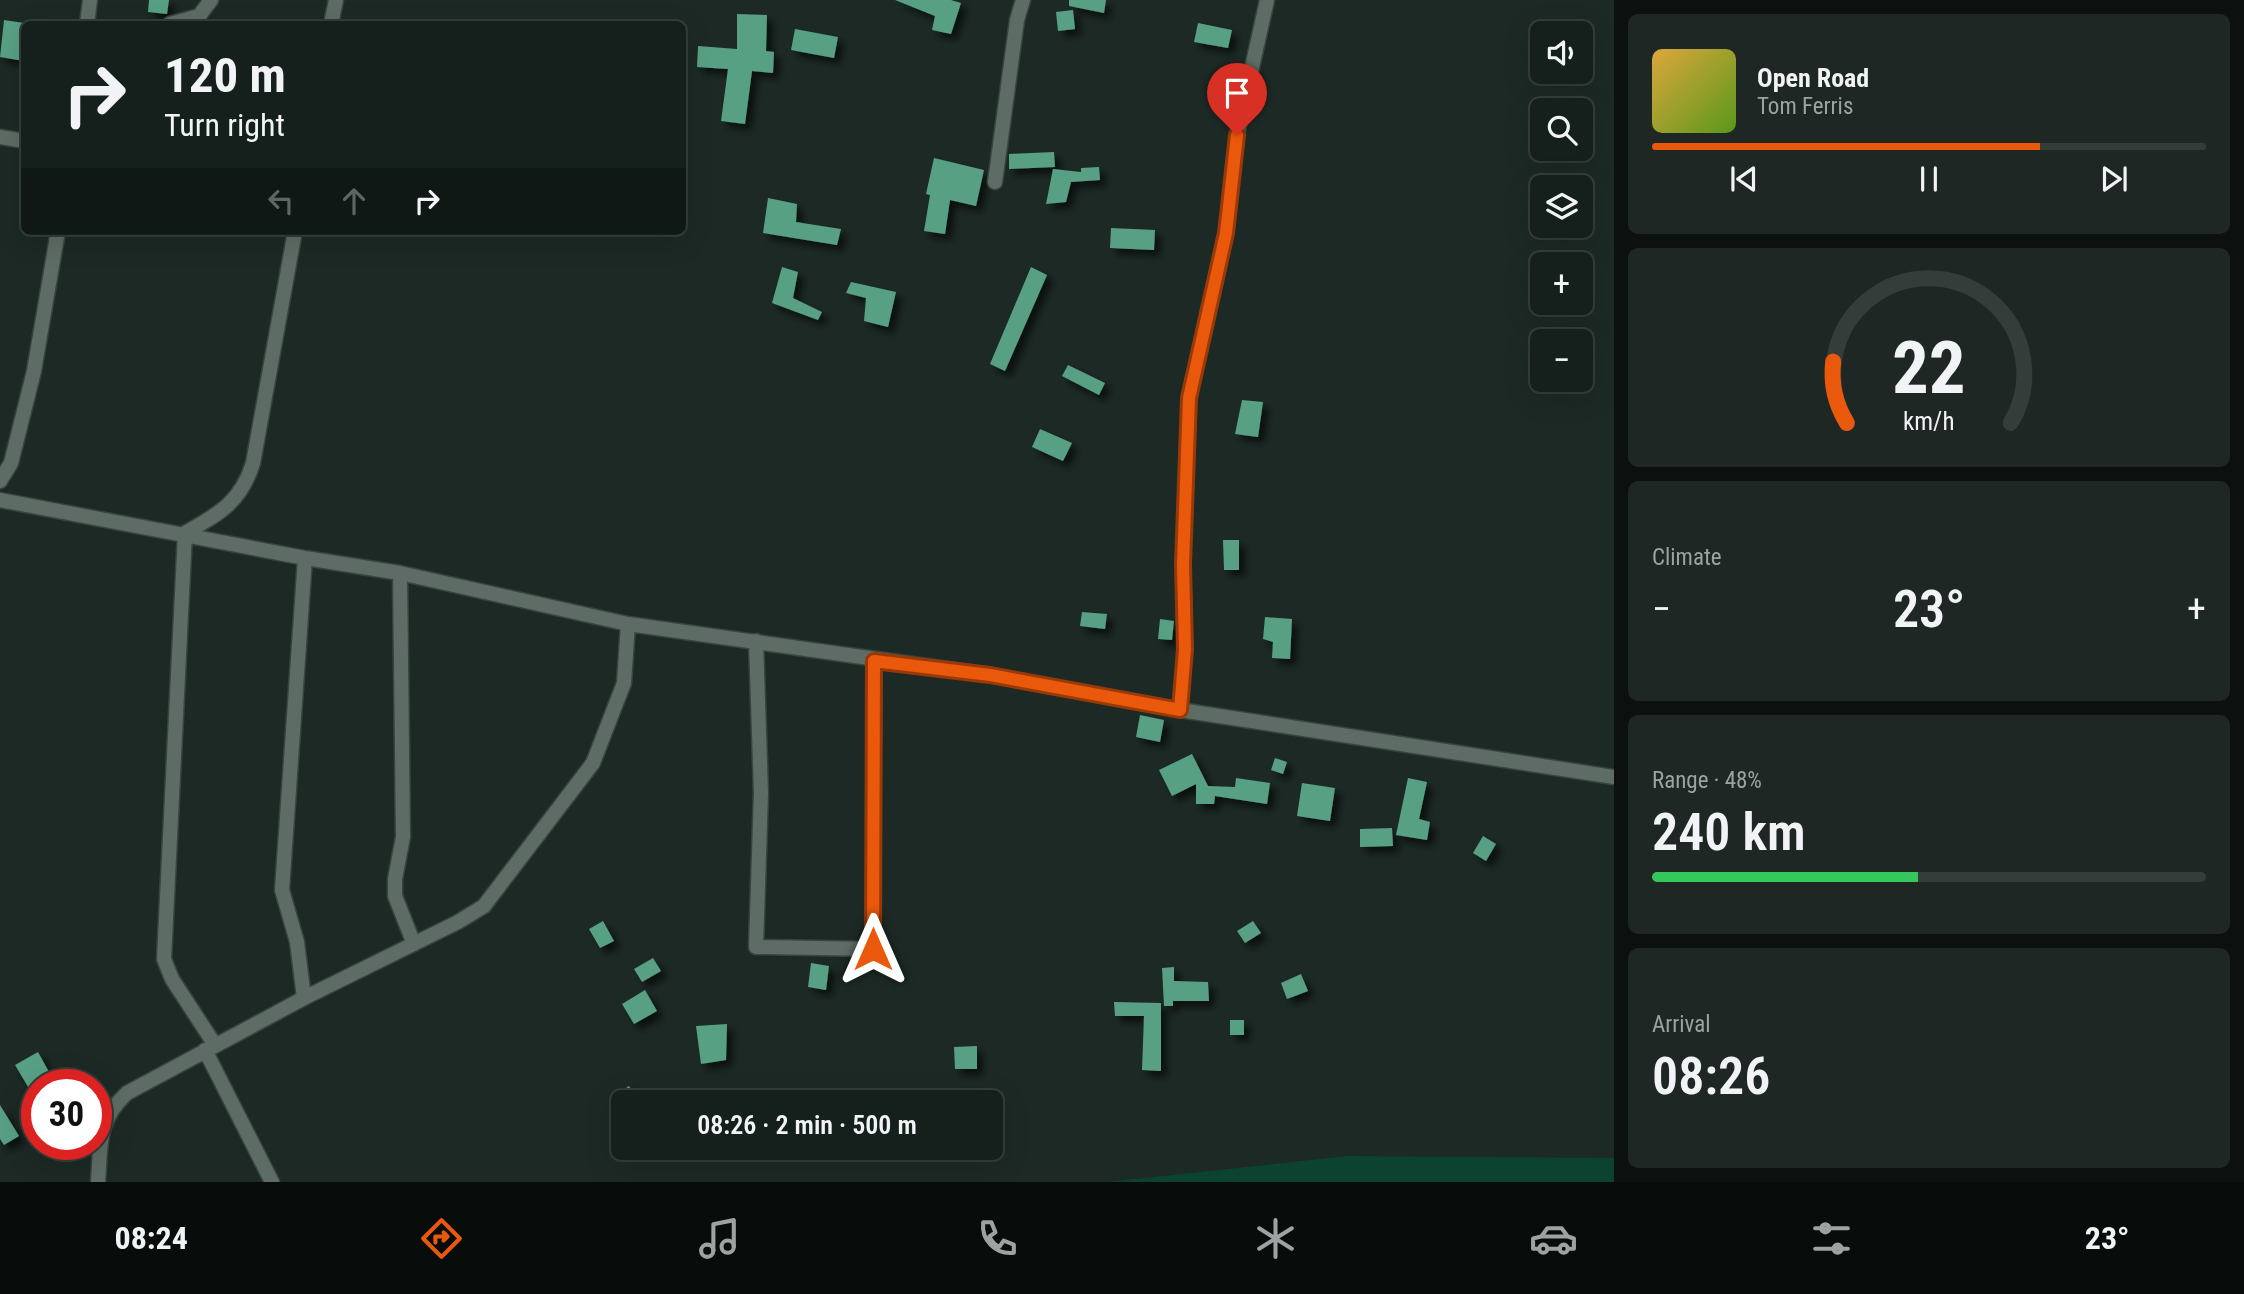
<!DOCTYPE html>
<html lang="en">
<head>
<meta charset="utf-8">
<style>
  :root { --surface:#151f1b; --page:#1e2724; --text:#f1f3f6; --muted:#9da2a3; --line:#343d3a; --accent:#ea580c }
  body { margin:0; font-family:"Roboto Condensed",sans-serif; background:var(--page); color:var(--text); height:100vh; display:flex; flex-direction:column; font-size:26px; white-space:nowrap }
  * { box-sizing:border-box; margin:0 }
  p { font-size:23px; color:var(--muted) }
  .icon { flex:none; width:38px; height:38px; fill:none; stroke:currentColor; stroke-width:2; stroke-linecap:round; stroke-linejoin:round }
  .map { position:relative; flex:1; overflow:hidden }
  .sheet { display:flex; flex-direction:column; gap:14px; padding:14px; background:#0c110f; width:630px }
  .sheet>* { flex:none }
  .banner { position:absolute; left:21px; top:21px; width:665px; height:214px; border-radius:10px; box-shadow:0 7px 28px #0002,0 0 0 2px var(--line); background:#151f1b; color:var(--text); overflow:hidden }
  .fabs { position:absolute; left:1530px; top:21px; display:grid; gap:14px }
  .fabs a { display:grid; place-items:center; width:63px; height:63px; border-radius:10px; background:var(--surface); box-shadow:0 7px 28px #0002,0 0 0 2px var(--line); font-size:35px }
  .speed { position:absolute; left:21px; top:1069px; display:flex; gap:14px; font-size:35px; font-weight:700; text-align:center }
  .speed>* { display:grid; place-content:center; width:91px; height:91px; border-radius:50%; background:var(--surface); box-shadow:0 7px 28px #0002,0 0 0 2px var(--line); line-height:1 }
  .speed .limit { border:10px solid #d22; background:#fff; color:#111 }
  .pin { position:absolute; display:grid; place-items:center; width:60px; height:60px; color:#fff; margin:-72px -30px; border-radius:50% 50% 50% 0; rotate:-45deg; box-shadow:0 0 7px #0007 }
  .pin .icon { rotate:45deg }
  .me { position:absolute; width:77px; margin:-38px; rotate:0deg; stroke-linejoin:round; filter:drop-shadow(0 0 5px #0008) }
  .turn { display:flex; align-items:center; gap:24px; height:147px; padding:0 28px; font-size:32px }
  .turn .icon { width:91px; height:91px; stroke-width:2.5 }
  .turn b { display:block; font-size:49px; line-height:60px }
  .lanes { display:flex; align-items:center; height:66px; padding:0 28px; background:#0003; justify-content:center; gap:35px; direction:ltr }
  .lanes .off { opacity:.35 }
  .big { font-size:52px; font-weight:600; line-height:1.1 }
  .sheet .tile { flex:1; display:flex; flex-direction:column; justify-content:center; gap:10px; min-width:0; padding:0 24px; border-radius:10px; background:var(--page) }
  .sheet .dial { align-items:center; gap:0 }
  .dial svg { height:182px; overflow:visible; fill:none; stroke:var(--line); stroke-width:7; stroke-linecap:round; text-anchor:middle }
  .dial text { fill:var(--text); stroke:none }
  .song { display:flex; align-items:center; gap:21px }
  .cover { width:84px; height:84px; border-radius:10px; background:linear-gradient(135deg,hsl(40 70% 55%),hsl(90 70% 35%)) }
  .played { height:7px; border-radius:4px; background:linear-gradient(90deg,var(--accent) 70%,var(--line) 70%) }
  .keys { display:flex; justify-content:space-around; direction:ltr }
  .heat { display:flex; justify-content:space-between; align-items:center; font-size:38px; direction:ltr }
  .charge { height:10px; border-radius:5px; background:linear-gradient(90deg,#34c759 48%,var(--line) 0) }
  .trip { position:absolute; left:611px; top:1090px; width:392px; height:70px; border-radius:10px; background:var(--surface); box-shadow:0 7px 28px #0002,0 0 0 2px var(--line); font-weight:600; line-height:70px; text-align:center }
  .menu { display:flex; height:112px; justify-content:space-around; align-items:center; background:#080c0b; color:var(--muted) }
  .menu .icon { width:49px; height:49px }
  .menu .current { color:var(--accent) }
  .menu b { font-size:32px; color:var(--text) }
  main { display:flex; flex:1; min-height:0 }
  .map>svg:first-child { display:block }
  .green { fill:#0c4230 }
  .building { fill:#58a084; filter:url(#shadow) }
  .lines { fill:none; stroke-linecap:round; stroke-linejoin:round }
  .street-casing { stroke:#38443f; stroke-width:17 }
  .street { stroke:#5d6c65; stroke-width:14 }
  .route-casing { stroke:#983908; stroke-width:18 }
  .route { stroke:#ea580c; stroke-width:12 }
</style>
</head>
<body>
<main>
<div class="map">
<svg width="1614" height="1182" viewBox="0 0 1614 1182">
  <defs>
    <filter id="shadow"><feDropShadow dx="6" dy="6" stdDeviation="3.5" flood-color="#0009"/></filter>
  </defs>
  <rect width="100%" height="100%" fill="#1c2924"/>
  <!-- green -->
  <path class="green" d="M 1347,1156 L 1614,1158 L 1614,1182 L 1107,1182 Z"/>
  <!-- building -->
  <path class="building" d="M 149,0 L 169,0 L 167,14 L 148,12 Z
    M 895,0 L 951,0 L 961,3 L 951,34 L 932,30 L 935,16 Z
    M 1069,0 L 1106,0 L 1104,13 L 1069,6 Z
    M 1073,10 L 1075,29 L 1058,31 L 1056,12 Z
    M 737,14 L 767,15 L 766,51 L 774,52 L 773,73 L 752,71 L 745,124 L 721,121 L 728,69 L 697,67 L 698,46 L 737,49 Z
    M 4,20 L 24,23 L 24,61 L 0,57 Z
    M 1198,23 L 1232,30 L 1228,48 L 1194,42 Z
    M 795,29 L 838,37 L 834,58 L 791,50 Z
    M 1054,152 L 1055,167 L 1009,169 L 1009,154 Z
    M 934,158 L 984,170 L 976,206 L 950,200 L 945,234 L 924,231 L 930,195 L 926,194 Z
    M 1099,167 L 1100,180 L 1071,182 L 1066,202 L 1046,204 L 1053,169 L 1081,172 L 1081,168 Z
    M 768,198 L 797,204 L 796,222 L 841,229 L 837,245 L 763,233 Z
    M 1111,228 L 1155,230 L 1154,250 L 1110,248 Z
    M 782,267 L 798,272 L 793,298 L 822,312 L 818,320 L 772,303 Z
    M 1031,267 L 1047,275 L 1005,371 L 990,364 Z
    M 851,282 L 896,292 L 888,327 L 864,321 L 866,298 L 846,293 Z
    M 1068,365 L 1105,383 L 1099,395 L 1062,376 Z
    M 1242,400 L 1263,402 L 1258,437 L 1235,434 Z
    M 1040,429 L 1072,443 L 1063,461 L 1032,447 Z
    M 1223,540 L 1239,540 L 1239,570 L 1224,570 Z
    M 1082,612 L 1107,614 L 1105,629 L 1080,626 Z
    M 1265,617 L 1292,619 L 1290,659 L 1272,658 L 1273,642 L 1263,639 Z
    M 1160,619 L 1174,621 L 1172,640 L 1158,639 Z
    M 1140,715 L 1164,720 L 1160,742 L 1136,737 Z
    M 1192,754 L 1208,786 L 1235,787 L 1236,778 L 1270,783 L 1267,804 L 1215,796 L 1214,804 L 1196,804 L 1196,784 L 1172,796 L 1159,770 Z
    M 1275,758 L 1287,762 L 1283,774 L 1271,770 Z
    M 1408,778 L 1427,782 L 1419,819 L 1430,822 L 1427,840 L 1396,835 Z
    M 1302,783 L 1335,788 L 1330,821 L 1297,816 Z
    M 1392,828 L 1393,846 L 1360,847 L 1360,829 Z
    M 1483,836 L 1496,844 L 1486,861 L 1473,853 Z
    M 603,921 L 614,941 L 600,948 L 589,929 Z
    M 1253,921 L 1261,933 L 1245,943 L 1237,931 Z
    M 653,958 L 661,971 L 642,982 L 634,969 Z
    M 811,963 L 829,966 L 826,990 L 808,987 Z
    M 1174,967 L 1174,981 L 1208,982 L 1209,1001 L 1173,1001 L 1173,1006 L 1164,1006 L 1162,968 Z
    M 1301,974 L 1308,991 L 1287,999 L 1281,983 Z
    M 645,990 L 657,1011 L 634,1024 L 622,1004 Z
    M 1114,1002 L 1161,1003 L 1161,1071 L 1142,1070 L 1144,1016 L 1115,1016 Z
    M 1230,1020 L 1244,1020 L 1244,1035 L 1230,1035 Z
    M 727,1024 L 726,1060 L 701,1064 L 696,1026 Z
    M 977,1046 L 977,1069 L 955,1069 L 954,1047 Z
    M 38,1052 L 54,1081 L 37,1085 L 37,1102 L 15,1065 Z
    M 629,1086 L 639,1102 L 619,1102 L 615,1095 Z
    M 0,1105 L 19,1136 L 4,1145 L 0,1139 Z"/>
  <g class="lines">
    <!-- street casing -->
    <g class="street-casing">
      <path id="street" d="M 87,24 L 90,0
        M 170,24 L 199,16 L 211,0
        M 331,24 L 336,0
        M 0,137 L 24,141
        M 995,182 L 1017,20 L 1023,0
        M 0,481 L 11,463 L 34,371 L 58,231
        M 0,500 L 305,558 L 400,573 L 628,624 L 990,675 L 1180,710 L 1614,777
        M 400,573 L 403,837 L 395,879 L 395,896 L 414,944
        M 756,641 L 761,793 L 756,947 L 873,949 L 874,661
        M 1180,710 L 1185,649 L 1183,564 L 1189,398 L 1226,233 L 1237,135 L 1267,0
        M 304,998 L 297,942 L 282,890 L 305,558
        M 215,1045 L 172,979 L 164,959 L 185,533 C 219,514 241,502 253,463 L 295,231
        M 205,1050 L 272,1182
        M 98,1182 C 101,1143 97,1121 127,1093 L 304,998 L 458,922 L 484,906 L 593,763 L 624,683 L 628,624"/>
    </g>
    <!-- street -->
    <use href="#street" class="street"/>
  </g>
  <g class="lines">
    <!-- route casing -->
    <g class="route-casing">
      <path id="route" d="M 873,949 L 874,661 L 990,675 L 1180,710 L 1185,649 L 1183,564 L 1189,398 L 1226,233 L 1237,135"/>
    </g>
    <!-- route -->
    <use href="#route" class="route"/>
  </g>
</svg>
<div class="fabs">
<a><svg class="icon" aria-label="sound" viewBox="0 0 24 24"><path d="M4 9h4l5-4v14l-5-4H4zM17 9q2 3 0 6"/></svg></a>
<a><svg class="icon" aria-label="search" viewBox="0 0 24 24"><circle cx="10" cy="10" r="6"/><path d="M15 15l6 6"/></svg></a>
<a><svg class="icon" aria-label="layers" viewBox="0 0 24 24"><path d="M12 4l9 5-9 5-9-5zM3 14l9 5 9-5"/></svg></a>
<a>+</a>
<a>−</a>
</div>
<div class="speed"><div class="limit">30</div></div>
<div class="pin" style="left:1237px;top:135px;background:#d93025"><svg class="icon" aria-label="arrive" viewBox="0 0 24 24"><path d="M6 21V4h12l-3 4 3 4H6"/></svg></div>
<svg class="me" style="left:873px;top:949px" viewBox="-20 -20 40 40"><path d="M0-17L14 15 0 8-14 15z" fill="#ea580c" stroke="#fff" stroke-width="4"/></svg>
<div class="trip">08:26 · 2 min · 500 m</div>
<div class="banner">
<div class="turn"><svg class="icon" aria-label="right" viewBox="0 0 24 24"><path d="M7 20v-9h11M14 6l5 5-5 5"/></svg><div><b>120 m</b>Turn right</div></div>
<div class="lanes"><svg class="icon off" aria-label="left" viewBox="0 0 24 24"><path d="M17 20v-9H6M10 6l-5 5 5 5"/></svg><svg class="icon off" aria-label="ahead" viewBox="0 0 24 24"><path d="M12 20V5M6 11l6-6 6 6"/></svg><svg class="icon" aria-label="right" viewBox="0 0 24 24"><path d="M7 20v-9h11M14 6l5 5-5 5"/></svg></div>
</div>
</div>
<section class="sheet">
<div class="tile">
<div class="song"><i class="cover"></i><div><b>Open Road</b><p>Tom Ferris</p></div></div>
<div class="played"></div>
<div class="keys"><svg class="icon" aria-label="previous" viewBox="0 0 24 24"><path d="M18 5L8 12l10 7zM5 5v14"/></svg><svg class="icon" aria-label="pause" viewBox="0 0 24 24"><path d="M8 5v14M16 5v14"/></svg><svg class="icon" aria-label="next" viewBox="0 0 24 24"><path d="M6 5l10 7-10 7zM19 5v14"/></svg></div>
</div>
<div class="tile dial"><svg viewBox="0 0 100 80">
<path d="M14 69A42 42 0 1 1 86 69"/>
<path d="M14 69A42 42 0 0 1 8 42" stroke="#ea580c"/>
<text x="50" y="56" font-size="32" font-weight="700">22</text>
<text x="50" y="72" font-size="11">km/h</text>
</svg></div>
<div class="tile"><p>Climate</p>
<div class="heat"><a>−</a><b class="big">23°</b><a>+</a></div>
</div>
<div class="tile"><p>Range · 48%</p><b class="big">240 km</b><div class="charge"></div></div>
<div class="tile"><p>Arrival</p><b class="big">08:26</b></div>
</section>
</main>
<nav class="menu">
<b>08:24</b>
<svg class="icon current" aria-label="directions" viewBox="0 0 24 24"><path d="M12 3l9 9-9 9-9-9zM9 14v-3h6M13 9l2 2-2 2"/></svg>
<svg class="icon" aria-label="music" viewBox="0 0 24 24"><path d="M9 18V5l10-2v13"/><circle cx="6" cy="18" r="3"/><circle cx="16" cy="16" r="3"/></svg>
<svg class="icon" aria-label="phone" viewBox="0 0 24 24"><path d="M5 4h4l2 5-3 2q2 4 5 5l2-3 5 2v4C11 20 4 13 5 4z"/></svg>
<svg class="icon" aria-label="climate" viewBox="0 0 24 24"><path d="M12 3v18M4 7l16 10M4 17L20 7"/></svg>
<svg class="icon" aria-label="car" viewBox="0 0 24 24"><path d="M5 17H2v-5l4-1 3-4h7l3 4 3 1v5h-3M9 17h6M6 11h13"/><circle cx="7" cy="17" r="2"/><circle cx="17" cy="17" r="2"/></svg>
<svg class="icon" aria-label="filters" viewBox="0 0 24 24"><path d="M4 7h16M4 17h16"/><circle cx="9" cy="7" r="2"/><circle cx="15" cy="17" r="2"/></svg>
<b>23°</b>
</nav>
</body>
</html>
